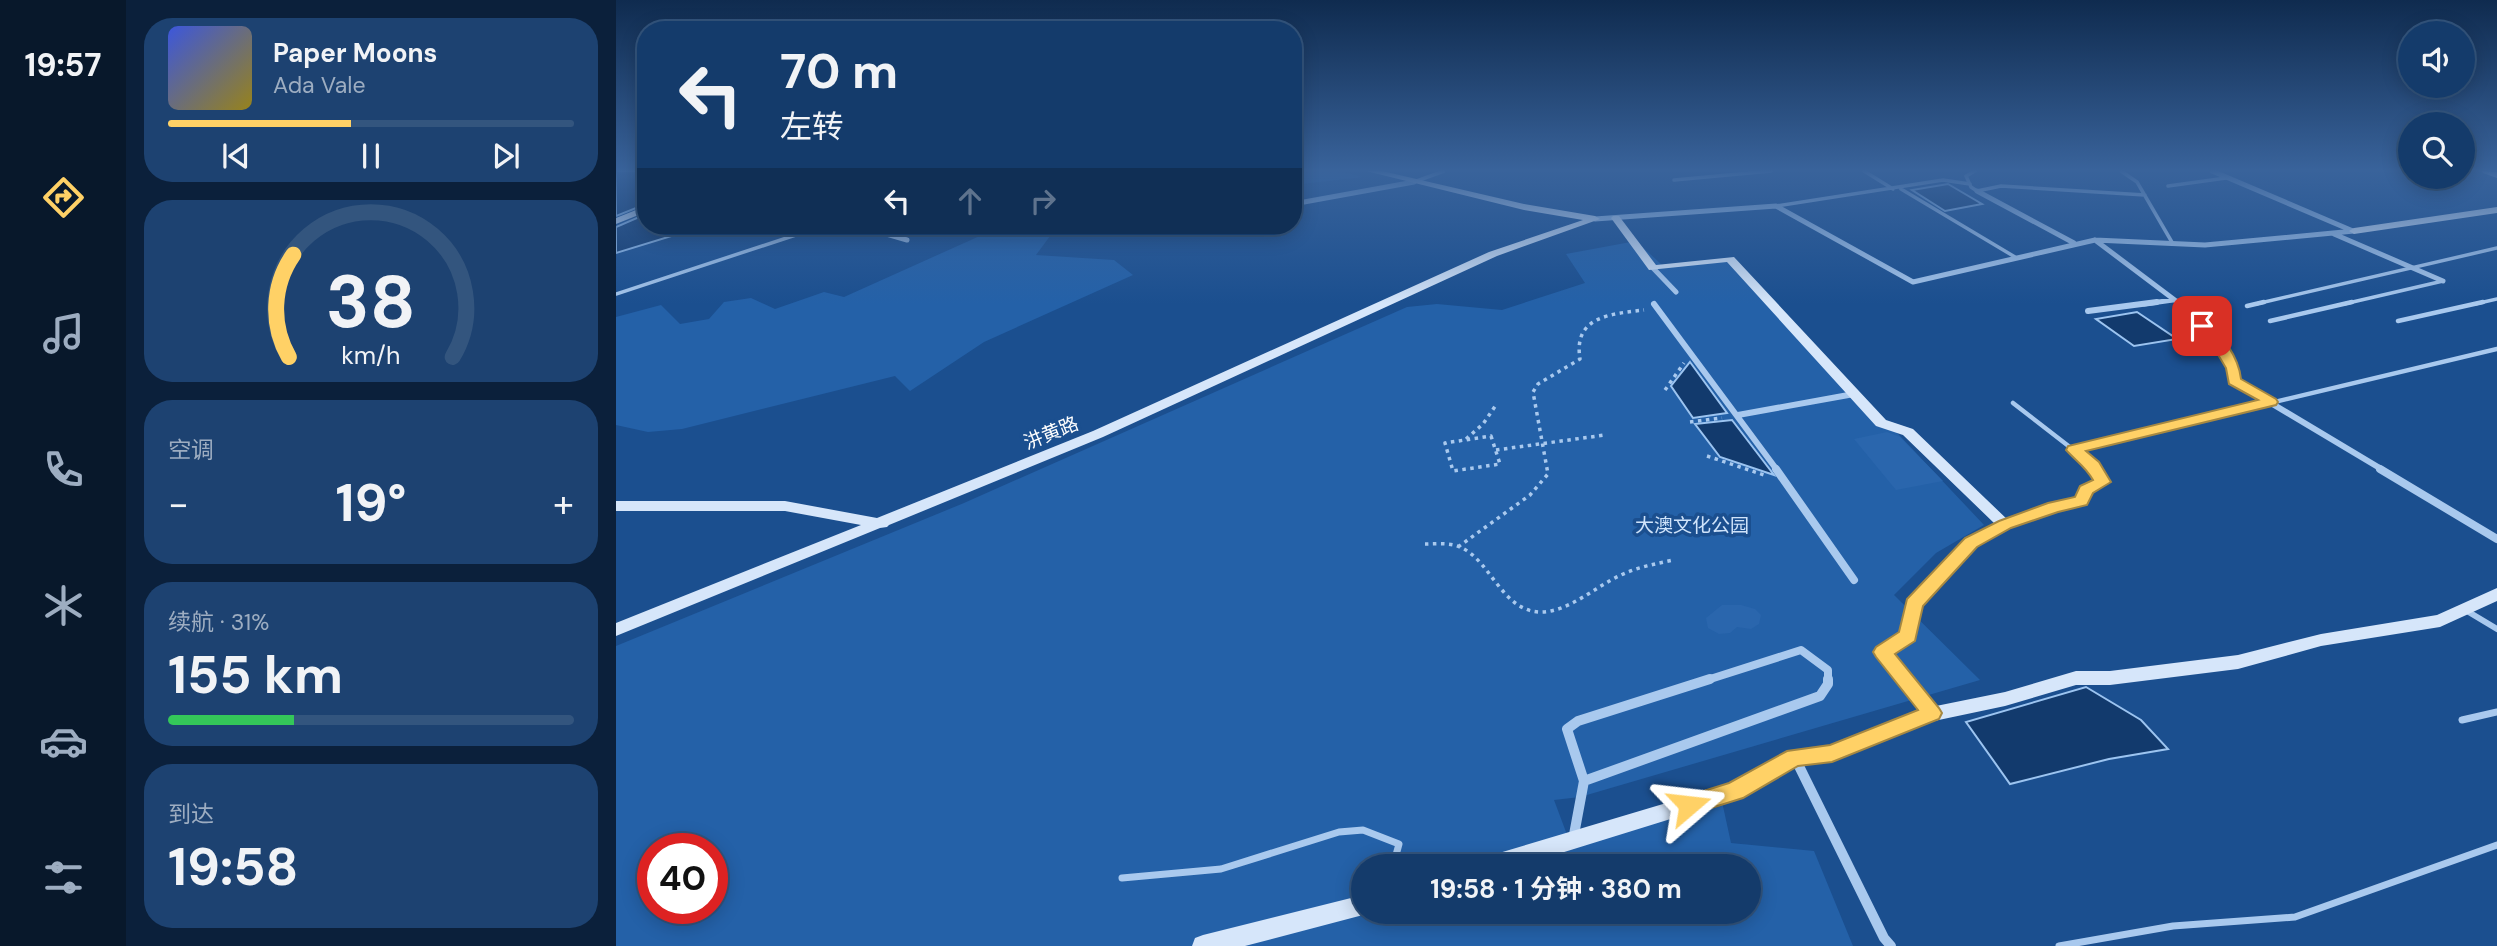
<!DOCTYPE html>
<html lang="zh">
<head>
<meta charset="utf-8">
<style>
  :root { --surface:#143b6b; --page:#1d4271; --text:#f1f3f6; --muted:#9dadc1; --line:#33557e; --accent:#ffd166 }
  body { margin:0; font-family:"DM Sans","Noto Sans SC",sans-serif; background:var(--page); color:var(--text); height:100vh; display:flex; flex-direction:column; font-size:26px; white-space:nowrap }
  * { box-sizing:border-box; margin:0 }
  p { font-size:23px; color:var(--muted) }
  .icon { flex:none; width:38px; height:38px; fill:none; stroke:currentColor; stroke-width:2; stroke-linecap:round; stroke-linejoin:round }
  .map { position:relative; flex:1; overflow:hidden }
  .sheet { display:flex; flex-direction:column; gap:18px; padding:18px; background:#0b203b; width:490px }
  .sheet>* { flex:none }
  .hud { position:absolute; left:21px; top:21px; width:665px; height:214px; border-radius:28px; box-shadow:0 4px 18px #0003,0 0 0 2px var(--line); background:#143b6b; color:var(--text); overflow:hidden }
  .buttons { position:absolute; left:1782px; top:21px; display:grid; gap:14px }
  .buttons a { display:grid; place-items:center; width:77px; height:77px; border-radius:50%; background:var(--surface); box-shadow:0 4px 18px #0003,0 0 0 2px var(--line); font-size:35px }
  .speed { position:absolute; left:21px; top:833px; display:flex; gap:14px; font-size:35px; font-weight:700; text-align:center }
  .speed>* { display:grid; place-content:center; width:91px; height:91px; border-radius:50%; background:var(--surface); box-shadow:0 4px 18px #0003,0 0 0 2px var(--line); line-height:1 }
  .speed .limit { border:10px solid #d22; background:#fff; color:#111 }
  .pin { position:absolute; display:grid; place-items:center; width:60px; height:60px; color:#fff; margin:-30px; border-radius:14px; box-shadow:0 4px 10px #0006 }
  .me { position:absolute; width:77px; margin:-38px; rotate:73deg; stroke-linejoin:round; filter:drop-shadow(0 0 5px #0008) }
  .turn { display:flex; align-items:center; gap:24px; height:147px; padding:0 28px; font-size:32px }
  .turn .icon { width:91px; height:91px; stroke-width:2.5 }
  .turn b { display:block; font-size:49px; line-height:60px }
  .lanes { display:flex; align-items:center; height:66px; padding:0 28px; background:#0003; justify-content:center; gap:35px; direction:ltr }
  .lanes .off { opacity:.35 }
  .big { font-size:52px; font-weight:700; line-height:1.1 }
  .sheet .card { flex:1; display:flex; flex-direction:column; justify-content:center; gap:10px; min-width:0; padding:0 24px; border-radius:28px; background:var(--page) }
  .sheet .dial { align-items:center; gap:0 }
  .dial svg { height:182px; overflow:visible; fill:none; stroke:var(--line); stroke-width:7; stroke-linecap:round; text-anchor:middle }
  .dial text { fill:var(--text); stroke:none }
  .song { display:flex; align-items:center; gap:21px }
  .cover { width:84px; height:84px; border-radius:10px; background:linear-gradient(135deg,hsl(230 70% 55%),hsl(50 70% 35%)) }
  .played { height:7px; border-radius:4px; background:linear-gradient(90deg,var(--accent) 45%,var(--line) 45%) }
  .keys { display:flex; justify-content:space-around; direction:ltr }
  .heat { display:flex; justify-content:space-between; align-items:center; font-size:38px; direction:ltr }
  .charge { height:10px; border-radius:5px; background:linear-gradient(90deg,#34c759 31%,var(--line) 0) }
  .trip { position:absolute; left:735px; top:854px; width:410px; height:70px; border-radius:35px; background:var(--surface); box-shadow:0 4px 18px #0003,0 0 0 2px var(--line); font-weight:700; line-height:70px; text-align:center }
  main { display:flex; flex:1; min-height:0 }
  .menu { display:flex; flex-direction:column; width:126px; justify-content:space-around; align-items:center; background:#08182b; color:var(--muted) }
  .menu .icon { width:49px; height:49px }
  .menu .current { color:var(--accent) }
  .menu b { font-size:32px; color:var(--text) }
  .map>svg:first-child { display:block }
  .green { fill:#2461a8; fill-rule:evenodd }
  .water { fill:#123a6d; stroke:#9cc4f0; stroke-width:2 }
  .building { fill:#2a66ad }
  .lines { fill:none; stroke-linecap:round; stroke-linejoin:round }
  .path { stroke:#a9c9ee; stroke-width:3.5; stroke-dasharray:3.5 4.5; stroke-linecap:butt }
  .lane-far3 { stroke:#a9c9ee; stroke-width:3.5 }
  .lane-far2 { stroke:#a9c9ee; stroke-width:4.5 }
  .lane-far1 { stroke:#a9c9ee; stroke-width:6 }
  .lane { stroke:#a9c9ee; stroke-width:7 }
  .street-far3 { stroke:#a9c9ee; stroke-width:5 }
  .street-far2 { stroke:#a9c9ee; stroke-width:6 }
  .street-far1 { stroke:#a9c9ee; stroke-width:8 }
  .street { stroke:#a9c9ee; stroke-width:10 }
  .secondary { fill:#d6e6fa; fill-rule:evenodd }
  .route { fill:#ffd166; stroke:#a68842; stroke-width:2 }
  .labels { text-anchor:middle; dominant-baseline:central; stroke-width:7; stroke-linejoin:round; paint-order:stroke }
  .street-label { font-size:19px; fill:#fff; stroke:#1b4f8f }
  .park-label { font-size:19px; fill:#cfe3fa; stroke:#1b4f8f }
</style>
</head>
<body>
<main>
<nav class="menu">
<b>19:57</b>
<svg class="icon current" aria-label="directions" viewBox="0 0 24 24"><path d="M12 3l9 9-9 9-9-9zM9 14v-3h6M13 9l2 2-2 2"/></svg>
<svg class="icon" aria-label="music" viewBox="0 0 24 24"><path d="M9 18V5l10-2v13"/><circle cx="6" cy="18" r="3"/><circle cx="16" cy="16" r="3"/></svg>
<svg class="icon" aria-label="phone" viewBox="0 0 24 24"><path d="M5 4h4l2 5-3 2q2 4 5 5l2-3 5 2v4C11 20 4 13 5 4z"/></svg>
<svg class="icon" aria-label="climate" viewBox="0 0 24 24"><path d="M12 3v18M4 7l16 10M4 17L20 7"/></svg>
<svg class="icon" aria-label="car" viewBox="0 0 24 24"><path d="M5 17H2v-5l4-1 3-4h7l3 4 3 1v5h-3M9 17h6M6 11h13"/><circle cx="7" cy="17" r="2"/><circle cx="17" cy="17" r="2"/></svg>
<svg class="icon" aria-label="filters" viewBox="0 0 24 24"><path d="M4 7h16M4 17h16"/><circle cx="9" cy="7" r="2"/><circle cx="15" cy="17" r="2"/></svg>
</nav>
<section class="sheet">
<div class="card">
<div class="song"><i class="cover"></i><div><b>Paper Moons</b><p>Ada Vale</p></div></div>
<div class="played"></div>
<div class="keys"><svg class="icon" aria-label="previous" viewBox="0 0 24 24"><path d="M18 5L8 12l10 7zM5 5v14"/></svg><svg class="icon" aria-label="pause" viewBox="0 0 24 24"><path d="M8 5v14M16 5v14"/></svg><svg class="icon" aria-label="next" viewBox="0 0 24 24"><path d="M6 5l10 7-10 7zM19 5v14"/></svg></div>
</div>
<div class="card dial"><svg viewBox="0 0 100 80">
<path d="M14 69A42 42 0 1 1 86 69"/>
<path d="M14 69A42 42 0 0 1 16 24" stroke="#ffd166"/>
<text x="50" y="56" font-size="32" font-weight="700">38</text>
<text x="50" y="72" font-size="11">km/h</text>
</svg></div>
<div class="card"><p>空调</p>
<div class="heat"><a>−</a><b class="big">19°</b><a>+</a></div>
</div>
<div class="card"><p>续航 · 31%</p><b class="big">155 km</b><div class="charge"></div></div>
<div class="card"><p>到达</p><b class="big">19:58</b></div>
</section>
<div class="map">
<svg width="1881" height="946" viewBox="0 0 1881 946">
  <rect width="100%" height="100%" fill="#1b4f8f"/>
  <!-- green -->
  <path class="green" d="M 677,171 L 722,171 L 747,177 L 677,185 Z
    M 386,226 L 448,226 L 440,228 L 420,255 L 498,260 L 517,275 L 368,342 L 294,391 L 279,376 L 66,429 L 32,432 L 0,425 L 0,317 L 45,305 L 64,324 L 93,319 L 108,302 L 135,298 L 159,309 L 208,292 L 228,297 Z
    M 1020,241 L 1046,265 L 1116,258 L 1368,525 L 1320,553 L 1278,595 L 1364,680 L 964,797 L 938,800 L 956,848 L 1105,797 L 1115,843 L 1198,851 L 1237,946 L 0,946 L 0,646 L 348,503 L 791,307 L 821,304 L 886,310 L 969,283 L 950,254 ZM 37,849 L 96,849 L 96,908 L 37,908 ZM 747,866 L 1132,866 L 1132,912 L 747,912 Z"/>
  <!-- water -->
  <path class="water" d="M 0,171 L 30,171 L 30,204 L 0,216 Z
    M 1332,184 L 1366,204 L 1329,211 L 1296,190 Z
    M 30,214 L 30,226 L 88,226 L 0,253 L 0,227 Z
    M 1521,312 L 1561,339 L 1518,346 L 1480,319 Z
    M 1074,362 L 1111,413 L 1077,418 L 1055,386 Z
    M 1116,420 L 1158,475 L 1104,457 L 1079,424 Z
    M 1470,687 L 1525,720 L 1552,749 L 1493,759 L 1394,784 L 1350,722 Z"/>
  <!-- building -->
  <path class="building" d="M 1271,432 L 1284,437 L 1327,481 L 1280,490 L 1238,439 Z
    M 1106,605 L 1125,605 L 1139,609 L 1145,615 L 1143,624 L 1135,629 L 1121,627 L 1114,633 L 1103,634 L 1092,628 L 1090,618 Z"/>
  <g class="lines">
    <!-- path -->
    <path class="path" d="M 1049,390 L 1068,363
      M 1074,422 L 1106,418
      M 875,436 L 884,464 L 837,471 L 829,443 Z
      M 850,439 L 867,424 L 880,405
      M 880,450 L 989,435
      M 1091,456 L 1148,475
      M 809,544 C 821,544 835,542 846,548 C 875,562 886,610 923,612 C 952,613 980,586 1005,575 C 1022,567 1039,564 1057,560
      M 842,547 L 914,495 L 932,474 L 917,392 L 922,384 L 964,359 C 957,316 995,314 1028,310"/>
    <!-- lane-far3 -->
    <path class="lane-far3" d="M 1248,171 L 1277,189
      M 1359,171 L 1350,176 L 1355,187 L 1361,191 L 1385,186 L 1529,195
      M 1505,171 L 1521,182 L 1557,244
      M 1058,180 L 1155,171
      M 798,182 L 828,171
      M 1552,186 L 1610,178
      M 1285,189 L 1399,257
      M 1160,206 L 1327,180 L 1354,184
      M 0,294 L 207,226
      M 1640,304 L 1881,248
      M 1728,304 L 1827,281
      M 1859,304 L 1881,299"/>
    <!-- lane-far2 -->
    <path class="lane-far2" d="M 1631,306 L 1648,302
      M 1654,321 L 1736,302
      M 1782,321 L 1867,302
      M 1397,403 L 1477,465 L 1480,470
      M 1457,450 L 1881,349"/>
    <!-- lane-far1 -->
    <path class="lane-far1" d="M 1479,469 L 1487,482
      M 1851,611 L 1881,629"/>
    <!-- lane -->
    <path class="lane" d="M 1846,720 L 1881,712
      M 506,878 L 605,869 L 723,832 L 747,830 L 783,844 L 777,866
      M 1443,946 L 1557,926 L 1679,917 L 1881,845"/>
    <!-- street-far3 -->
    <path class="street-far3" d="M 1596,171 L 1737,231
      M 1361,191 L 1458,243
      M 677,204 L 798,182
      M 979,219 L 1160,206 L 1297,282 L 1479,240 L 1589,245 L 1738,231
      M 243,226 L 291,240
      M 1718,234 L 1827,281
      M 1479,240 L 1564,304
      M 1037,268 L 1060,292
      M 1528,304 L 1557,300"/>
    <!-- street-far2 -->
    <path class="street-far2" d="M 1562,302 C 1587,324 1609,348 1618,381 L 1767,470
      M 1038,304 L 1161,470
      M 1472,311 L 1541,302
      M 1122,415 L 1238,394"/>
    <!-- street-far1 -->
    <path class="street-far1" d="M 1160,469 L 1238,580
      M 1764,469 L 1881,539
      M 1389,525 L 1438,507 L 1466,501 L 1470,490 L 1487,482
      M 1088,681 L 1185,650 L 1212,670 L 1212,681"/>
    <!-- street -->
    <path class="street" d="M 1179,758 L 1268,938 L 1275,946
      M 968,781 L 951,729 L 962,721 L 1094,679
      M 968,781 L 1204,696 L 1212,684 L 1212,679
      M 957,840 L 968,781"/>
    <!-- secondary -->
    <path class="secondary" d="M 750,171 L 766,171 L 908,204 L 979,216 L 984,219 L 881,256 L 487,437 L 273,525 L 271,527 L 264,528 L 0,636 L 0,623 L 245,525 L 169,511 L 0,511 L 0,501 L 169,501 L 261,518 L 477,431 L 873,252 L 967,220 L 908,210 Z
      M 1866,171 L 1881,172 L 1881,178 L 1867,173 Z
      M 30,206 L 30,212 L 0,224 L 0,218 Z
      M 1881,207 L 1881,213 L 1738,234 L 1733,231 L 1738,228 Z
      M 997,216 L 1003,216 L 1040,265 L 1118,257 L 1270,420 L 1297,429 L 1394,522 L 1396,525 L 1394,528 L 1360,546 L 1306,606 L 1298,640 L 1278,653 L 1320,706 L 1389,692 L 1460,671 L 1494,671 L 1622,655 L 1705,634 L 1821,615 L 1881,588 L 1881,601 L 1824,627 L 1705,646 L 1622,669 L 1494,685 L 1460,685 L 1389,706 L 1318,721 L 1216,761 L 1181,765 L 1119,799 L 903,866 L 863,866 L 866,859 L 873,856 L 1114,784 L 1171,752 L 1215,745 L 1303,711 L 1258,652 L 1261,647 L 1284,633 L 1292,600 L 1350,538 L 1379,524 L 1287,435 L 1260,426 L 1111,262 L 1033,270 L 995,218 Z
      M 747,895 L 747,912 L 755,912 L 747,915 L 629,946 L 576,946 L 579,938 L 587,935 Z"/>
  </g>
  <!-- sky -->
  <linearGradient id="sky" x2="0" y2="1"><stop stop-color="#0f2b4f"/><stop offset="0.56" stop-color="#39639b"/><stop offset="1" stop-color="#39639b" stop-opacity="0"/></linearGradient>
  <rect width="1881" height="304" fill="url(#sky)"/>
  <!-- route -->
  <path class="route" d="M 1586,322 C 1605,329 1623,359 1625,379 L 1660,399 L 1662,402 L 1660,405 L 1470,451 L 1483,462 L 1495,482 L 1477,493 L 1471,505 L 1442,512 L 1395,528 L 1361,547 L 1307,606 L 1299,641 L 1279,654 L 1323,708 L 1326,713 L 1323,719 L 1216,762 L 1182,766 L 1127,798 L 1073,815 L 1065,812 L 1062,805 L 1065,798 L 1113,783 L 1171,751 L 1214,745 L 1302,710 L 1260,657 L 1257,652 L 1260,647 L 1283,632 L 1291,599 L 1349,538 L 1383,521 L 1432,503 L 1459,497 L 1464,486 L 1477,480 C 1470,467 1460,461 1450,450 L 1452,446 L 1642,400 L 1613,384 L 1610,368 L 1594,341 L 1579,326 Z"/>
  <g class="labels">
    <!-- street labels -->
    <g class="street-label">
      <text transform="translate(435 433) rotate(-22)">汫黄路</text>
    </g>
    <!-- park labels -->
    <g class="park-label">
      <text x="1076" y="525">大澳文化公园</text>
    </g>
  </g>
</svg>
<div class="buttons">
<a><svg class="icon" aria-label="sound" viewBox="0 0 24 24"><path d="M4 9h4l5-4v14l-5-4H4zM17 9q2 3 0 6"/></svg></a>
<a><svg class="icon" aria-label="search" viewBox="0 0 24 24"><circle cx="10" cy="10" r="6"/><path d="M15 15l6 6"/></svg></a>
</div>
<div class="speed"><div class="limit">40</div></div>
<div class="pin" style="left:1586px;top:326px;background:#d93025"><svg class="icon" aria-label="arrive" viewBox="0 0 24 24"><path d="M6 21V4h12l-3 4 3 4H6"/></svg></div>
<svg class="me" style="left:1073px;top:805px" viewBox="-20 -20 40 40"><path d="M0-17L14 15 0 8-14 15z" fill="#ffd166" stroke="#fff" stroke-width="4"/></svg>
<div class="trip">19:58 · 1 分钟 · 380 m</div>
<div class="hud">
<div class="turn"><svg class="icon" aria-label="left" viewBox="0 0 24 24"><path d="M17 20v-9H6M10 6l-5 5 5 5"/></svg><div><b>70 m</b>左转</div></div>
<div class="lanes"><svg class="icon" aria-label="left" viewBox="0 0 24 24"><path d="M17 20v-9H6M10 6l-5 5 5 5"/></svg><svg class="icon off" aria-label="ahead" viewBox="0 0 24 24"><path d="M12 20V5M6 11l6-6 6 6"/></svg><svg class="icon off" aria-label="right" viewBox="0 0 24 24"><path d="M7 20v-9h11M14 6l5 5-5 5"/></svg></div>
</div>
</div>
</main>
</body>
</html>
